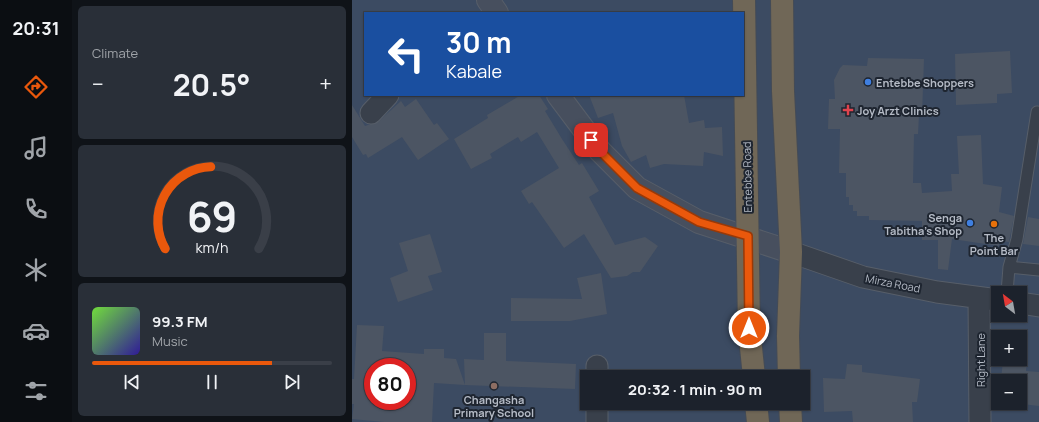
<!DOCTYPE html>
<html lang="en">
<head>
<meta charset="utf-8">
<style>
  :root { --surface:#1c222c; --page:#292f38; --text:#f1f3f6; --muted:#a0a4a9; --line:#3a3f48; --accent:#ea580c }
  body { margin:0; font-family:Manrope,sans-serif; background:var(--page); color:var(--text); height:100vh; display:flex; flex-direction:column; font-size:15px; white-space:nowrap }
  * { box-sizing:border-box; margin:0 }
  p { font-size:13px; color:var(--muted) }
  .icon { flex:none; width:22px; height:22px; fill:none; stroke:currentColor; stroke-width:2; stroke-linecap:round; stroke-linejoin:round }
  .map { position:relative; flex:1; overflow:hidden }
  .details { display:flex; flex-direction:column; gap:6px; padding:6px; background:#0f1318; width:280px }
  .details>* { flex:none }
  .guide { position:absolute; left:12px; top:12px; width:380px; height:84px; border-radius:0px; box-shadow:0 1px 3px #0004,0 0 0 1px var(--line); background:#1a4fa0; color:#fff; overflow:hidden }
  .needle { width:26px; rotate:329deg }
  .controls { position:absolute; left:639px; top:286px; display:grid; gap:8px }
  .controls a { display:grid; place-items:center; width:36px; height:36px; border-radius:0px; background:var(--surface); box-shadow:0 1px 3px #0004,0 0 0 1px var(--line); font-size:20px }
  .speed { position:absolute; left:12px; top:358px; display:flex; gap:8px; font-size:20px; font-weight:700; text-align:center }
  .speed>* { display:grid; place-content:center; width:52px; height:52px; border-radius:50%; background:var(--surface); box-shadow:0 1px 3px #0004,0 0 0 1px var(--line); line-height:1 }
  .speed .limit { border:6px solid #d22; background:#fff; color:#111 }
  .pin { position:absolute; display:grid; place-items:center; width:34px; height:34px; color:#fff; margin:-17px; border-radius:8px; box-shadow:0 2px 6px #0006 }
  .me { position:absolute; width:44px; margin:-22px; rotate:0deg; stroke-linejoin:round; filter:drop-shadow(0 0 3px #0008) }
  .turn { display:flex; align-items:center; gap:14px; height:84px; padding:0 16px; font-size:18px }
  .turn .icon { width:52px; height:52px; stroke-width:2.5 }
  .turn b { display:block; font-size:28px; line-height:34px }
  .big { font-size:30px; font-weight:700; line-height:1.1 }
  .details .widget { flex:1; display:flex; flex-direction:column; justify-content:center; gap:6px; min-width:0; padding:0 14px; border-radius:6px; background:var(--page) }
  .details .dial { align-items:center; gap:0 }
  .dial svg { height:104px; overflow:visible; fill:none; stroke:var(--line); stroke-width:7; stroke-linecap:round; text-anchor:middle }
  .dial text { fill:var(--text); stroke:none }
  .song { display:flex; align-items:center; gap:12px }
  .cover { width:48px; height:48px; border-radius:6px; background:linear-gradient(135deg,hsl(100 70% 55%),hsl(250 70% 35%)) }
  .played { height:4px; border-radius:2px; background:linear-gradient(90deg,var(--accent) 75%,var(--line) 75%) }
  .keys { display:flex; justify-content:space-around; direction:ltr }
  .heat { display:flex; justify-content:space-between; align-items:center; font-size:22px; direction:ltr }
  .trip { position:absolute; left:228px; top:370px; width:230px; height:40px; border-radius:0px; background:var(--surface); box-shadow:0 1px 3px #0004,0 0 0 1px var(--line); font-weight:700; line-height:40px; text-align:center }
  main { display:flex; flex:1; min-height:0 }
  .tab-bar { display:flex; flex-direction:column; width:72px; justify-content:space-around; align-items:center; background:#0b0e12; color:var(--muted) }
  .tab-bar .icon { width:28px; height:28px }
  .tab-bar .current { color:var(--accent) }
  .tab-bar b { font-size:18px; color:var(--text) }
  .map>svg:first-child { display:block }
  .water { fill:#3c4b62; fill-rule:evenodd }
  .building { fill:#4c5563; fill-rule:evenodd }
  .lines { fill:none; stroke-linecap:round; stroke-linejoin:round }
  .lane-casing { stroke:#575e69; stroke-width:13 }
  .street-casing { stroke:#575e69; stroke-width:23 }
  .secondary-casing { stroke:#575e69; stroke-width:24 }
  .highway-casing { stroke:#444b56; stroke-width:24 }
  .lane { stroke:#39404b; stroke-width:11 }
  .street { stroke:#39404b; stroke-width:21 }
  .secondary { stroke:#474f5e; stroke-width:22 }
  .highway { stroke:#706757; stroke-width:22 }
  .route-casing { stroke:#983908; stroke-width:10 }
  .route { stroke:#ea580c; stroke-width:7 }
  .shop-dot { fill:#3f7fe0; stroke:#1e2530; stroke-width:1.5 }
  .health-dot { fill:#e0444e; stroke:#1e2530; stroke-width:1.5 }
  .food-dot { fill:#e8710a; stroke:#1e2530; stroke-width:1.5 }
  .education-dot { fill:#8d6e63; stroke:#1e2530; stroke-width:1.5 }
  .labels { text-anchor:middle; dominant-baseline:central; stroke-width:4; stroke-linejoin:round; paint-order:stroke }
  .poi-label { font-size:11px; font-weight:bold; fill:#b5bbc6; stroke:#1e2530; text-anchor:start }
  .street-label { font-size:11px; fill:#b5bbc6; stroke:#1e2530 }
</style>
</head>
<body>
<main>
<nav class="tab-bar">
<b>20:31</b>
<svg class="icon current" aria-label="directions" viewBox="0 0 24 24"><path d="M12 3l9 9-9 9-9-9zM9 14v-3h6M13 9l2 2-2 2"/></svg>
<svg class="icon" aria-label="music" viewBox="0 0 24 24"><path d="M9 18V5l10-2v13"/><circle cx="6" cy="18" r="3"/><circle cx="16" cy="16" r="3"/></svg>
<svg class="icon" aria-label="phone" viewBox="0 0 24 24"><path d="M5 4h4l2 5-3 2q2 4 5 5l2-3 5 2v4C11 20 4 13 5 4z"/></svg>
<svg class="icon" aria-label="climate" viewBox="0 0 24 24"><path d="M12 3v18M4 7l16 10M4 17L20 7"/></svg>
<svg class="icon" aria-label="car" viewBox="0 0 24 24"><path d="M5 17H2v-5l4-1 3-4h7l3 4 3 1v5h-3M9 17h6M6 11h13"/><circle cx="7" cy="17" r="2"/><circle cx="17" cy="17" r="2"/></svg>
<svg class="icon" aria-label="filters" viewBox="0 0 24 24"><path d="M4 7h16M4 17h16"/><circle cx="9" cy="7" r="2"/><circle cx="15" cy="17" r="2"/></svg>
</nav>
<section class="details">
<div class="widget"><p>Climate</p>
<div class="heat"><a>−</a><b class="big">20.5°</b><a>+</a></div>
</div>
<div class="widget dial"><svg viewBox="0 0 100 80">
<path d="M14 69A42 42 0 1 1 86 69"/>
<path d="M14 69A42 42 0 0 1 49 6" stroke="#ea580c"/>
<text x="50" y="56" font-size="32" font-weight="700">69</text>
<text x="50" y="72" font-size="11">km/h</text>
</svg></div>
<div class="widget">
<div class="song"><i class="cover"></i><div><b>99.3 FM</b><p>Music</p></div></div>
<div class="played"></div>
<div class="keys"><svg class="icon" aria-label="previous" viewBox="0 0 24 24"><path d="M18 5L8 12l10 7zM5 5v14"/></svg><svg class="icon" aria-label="pause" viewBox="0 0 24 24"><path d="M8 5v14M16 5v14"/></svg><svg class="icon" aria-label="next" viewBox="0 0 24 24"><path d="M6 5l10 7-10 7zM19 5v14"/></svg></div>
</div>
</section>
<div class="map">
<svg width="687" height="422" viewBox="0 0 687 422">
  <rect width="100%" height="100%" fill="#252e3b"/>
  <!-- water -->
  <path class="water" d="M 0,0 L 687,0 L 687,422 L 0,422 ZM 13,13 L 391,13 L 391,95 L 13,95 ZM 646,293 L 668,293 L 668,315 L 646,315 ZM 646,337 L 668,337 L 668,359 L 646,359 ZM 21,367 L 55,367 L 55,401 L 21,401 ZM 235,377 L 451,377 L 451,403 L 235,403 ZM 646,381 L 668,381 L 668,403 L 646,403 Z"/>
  <!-- building -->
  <path class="building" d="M 658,51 L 660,93 L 645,94 L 645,103 L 604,105 L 603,54 Z
    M 516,58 L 572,59 L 570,115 L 567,115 L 566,134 L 562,134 L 561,183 L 569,183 L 570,193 L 600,191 L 599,174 L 607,174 L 605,136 L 629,135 L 631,184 L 650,187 L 647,212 L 662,216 L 657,242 L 648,241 L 647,246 L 600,239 L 596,270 L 586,269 L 586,240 L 570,240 L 570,221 L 517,220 L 517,216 L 505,216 L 505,211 L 501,211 L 501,205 L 497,205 L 497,197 L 494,197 L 494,173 L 487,173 L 488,129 L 476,129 L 477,99 L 483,99 L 482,80 L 488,68 L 491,65 L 515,66 Z
    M 169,95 L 187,95 L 196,109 L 193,111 L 210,139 L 227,165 L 230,163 L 247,191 L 237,197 L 263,245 L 293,237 L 306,246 L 288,272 L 281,272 L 275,276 L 259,278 L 232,234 L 212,248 L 180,202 L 177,204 L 169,191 L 207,168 L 185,132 L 169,142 L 166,137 L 138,154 L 140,158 L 119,169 L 102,139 L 136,118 L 135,115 Z
    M 237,95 L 332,95 L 337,123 L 352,120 L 353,128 L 370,127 L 371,156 L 352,152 L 351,166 L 312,164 L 298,168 L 294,155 L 279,162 L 270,146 L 261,113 L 246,118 Z
    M 64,99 L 82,125 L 85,123 L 97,139 L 66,160 L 50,137 L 16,158 L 14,154 L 11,155 L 0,137 L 0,105 L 13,126 L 27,121 L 49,101 L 53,107 Z
    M 676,217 L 687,219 L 687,246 L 671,244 Z
    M 78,234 L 90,272 L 76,276 L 81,290 L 46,302 L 38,278 L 56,271 L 47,243 Z
    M 249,273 L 255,314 L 218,321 L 159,321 L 159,298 L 230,299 L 225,278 Z
    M 5,325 L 32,326 L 30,351 L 72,354 L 72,349 L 92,349 L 92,358 L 104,359 L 113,385 L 82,383 L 80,422 L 32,422 L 0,419 L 2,404 L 0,404 L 0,379 L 2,379 ZM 21,367 L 56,367 L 55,401 L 21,401 Z
    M 132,333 L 154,333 L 154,361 L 224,364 L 223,389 L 113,385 L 112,359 L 132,360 Z
    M 651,359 L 675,359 L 674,371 L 687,372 L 687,406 L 662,403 L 668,403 L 668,381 L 649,381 Z
    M 495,364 L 510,365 L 510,372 L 568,379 L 565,402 L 560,402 L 561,422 L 501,422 L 500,411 L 472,412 L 471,378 L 493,379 Z"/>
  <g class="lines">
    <!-- lane casing -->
    <g class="lane-casing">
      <path id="lane" d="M 657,267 L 687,270
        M 655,293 L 657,267 L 665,239 L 685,112"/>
    </g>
    <!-- street casing -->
    <g class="street-casing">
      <path id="street" d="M 19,113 L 36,95
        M 439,252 L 511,277 L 585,292 L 646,300
        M 627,298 L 628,422
        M 668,303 L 687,306
        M 245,366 L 245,377
        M 245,403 L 245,422"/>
    </g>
    <!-- secondary casing -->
    <g class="secondary-casing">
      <path id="secondary" d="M 136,0 L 145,13
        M 206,95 L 248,151 L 285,188 L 347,222 L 439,252"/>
    </g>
    <!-- highway casing -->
    <g class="highway-casing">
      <path id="highway" d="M 392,0 L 397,328 L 402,377
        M 430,0 L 431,91 L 439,252 L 436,336 L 437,377
        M 404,403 L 406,422
        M 438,403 L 439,422"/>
    </g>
    <!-- lane -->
    <use href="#lane" class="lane"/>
    <!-- street -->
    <use href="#street" class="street"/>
    <!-- secondary -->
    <use href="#secondary" class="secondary"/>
    <!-- highway -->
    <use href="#highway" class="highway"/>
  </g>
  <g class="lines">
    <!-- route casing -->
    <g class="route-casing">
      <path id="route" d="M 239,140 L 248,151 L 285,188 L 347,222 L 396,236 L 397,328"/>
    </g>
    <!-- route -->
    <use href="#route" class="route"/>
  </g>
  <!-- markers -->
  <g class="shop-dot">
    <circle cx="516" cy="82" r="4"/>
    <circle cx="618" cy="223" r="4"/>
  </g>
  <path class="health-dot" d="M494 104h4v4h4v4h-4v4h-4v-4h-4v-4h4z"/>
  <circle class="food-dot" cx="642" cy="224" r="4"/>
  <circle class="education-dot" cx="142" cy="386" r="4"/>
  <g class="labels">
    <!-- poi labels -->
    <g class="poi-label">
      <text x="524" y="82">Entebbe Shoppers</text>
      <text x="505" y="110">Joy Arzt Clinics</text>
      <text x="610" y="217" text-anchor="end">Senga<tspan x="610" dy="13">Tabitha's Shop</tspan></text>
      <text x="642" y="237" text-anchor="middle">The<tspan x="642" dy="13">Point Bar</tspan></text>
      <text x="142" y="399" text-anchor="middle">Changasha<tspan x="142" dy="13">Primary School</tspan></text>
    </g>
    <!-- street labels -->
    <g class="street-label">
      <text transform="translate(395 177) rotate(-91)">Entebbe Road</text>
      <text transform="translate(541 283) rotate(11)">Mirza Road</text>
      <text transform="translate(628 360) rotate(-90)">Right Lane</text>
    </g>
  </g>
</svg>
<div class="controls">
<a><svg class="needle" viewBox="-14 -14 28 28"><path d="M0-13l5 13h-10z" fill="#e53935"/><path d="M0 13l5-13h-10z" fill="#a0a4a9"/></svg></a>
<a>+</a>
<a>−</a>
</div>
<div class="speed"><div class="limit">80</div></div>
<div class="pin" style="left:239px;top:140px;background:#d93025"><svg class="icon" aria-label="arrive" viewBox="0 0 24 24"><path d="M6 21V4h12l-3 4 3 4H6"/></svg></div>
<svg class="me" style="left:397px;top:328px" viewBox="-20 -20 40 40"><circle r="17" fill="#ea580c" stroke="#fff" stroke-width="3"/><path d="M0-11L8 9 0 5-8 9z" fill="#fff"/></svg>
<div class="trip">20:32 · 1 min · 90 m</div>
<div class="guide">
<div class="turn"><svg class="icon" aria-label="left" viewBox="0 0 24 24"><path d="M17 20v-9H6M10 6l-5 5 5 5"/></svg><div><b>30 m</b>Kabale</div></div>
</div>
</div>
</main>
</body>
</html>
